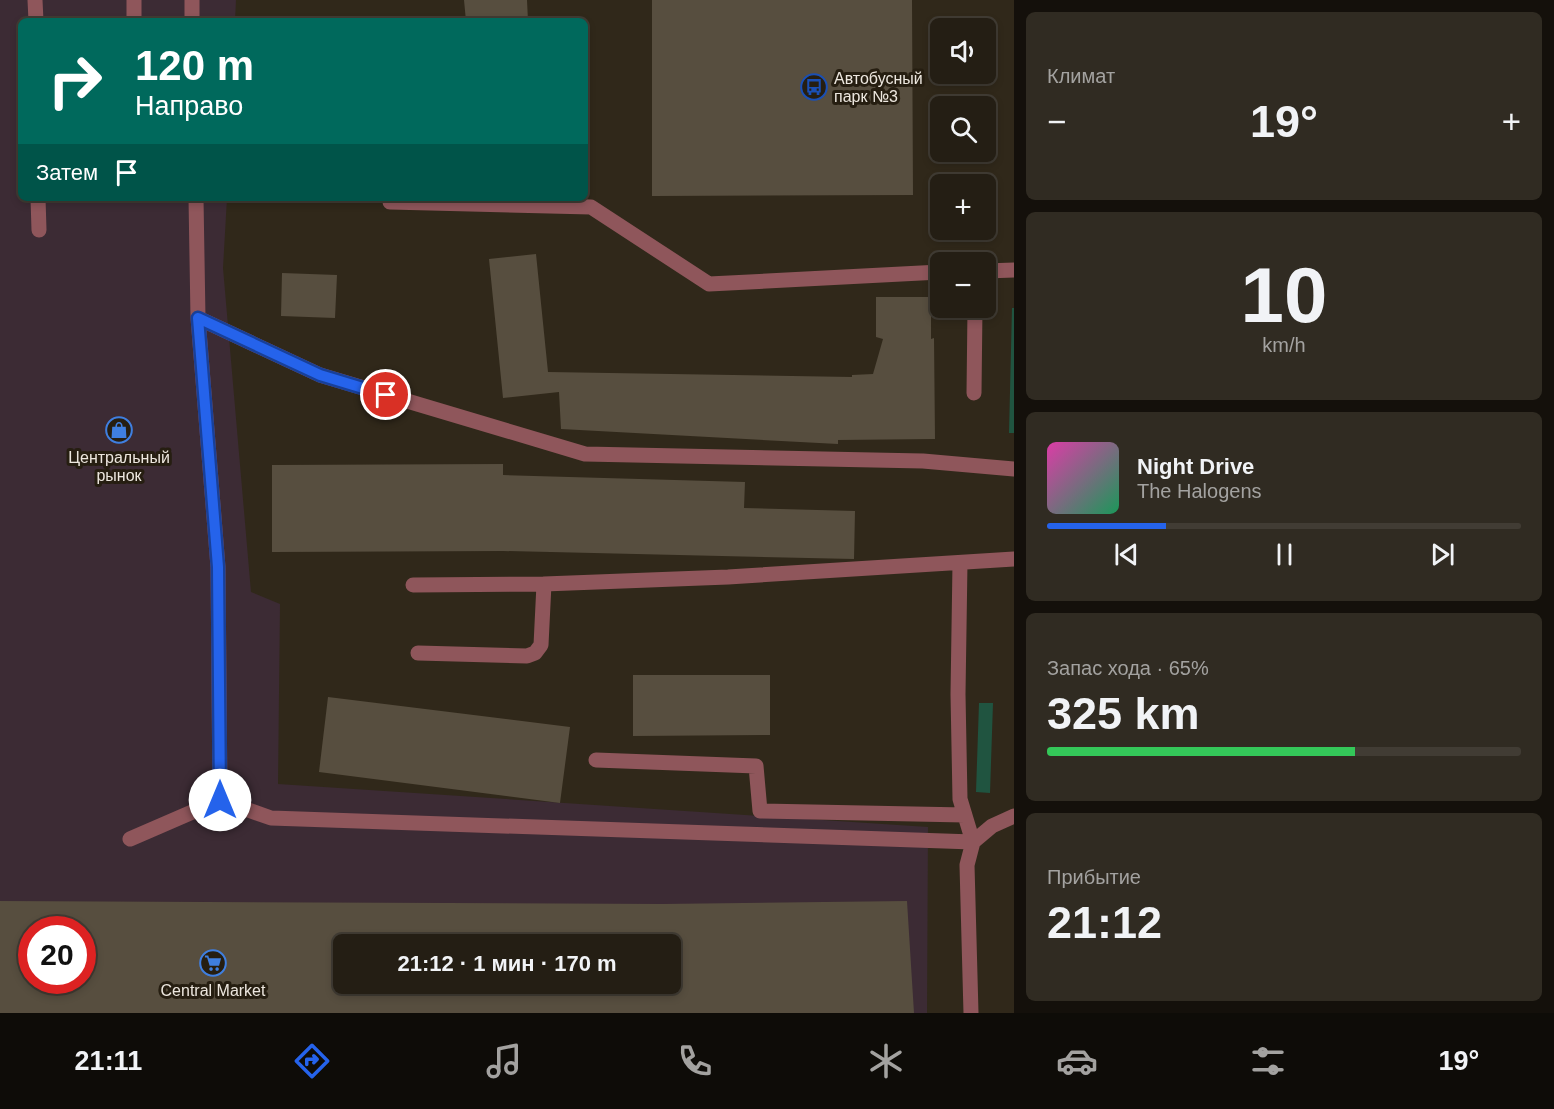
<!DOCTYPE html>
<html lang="ru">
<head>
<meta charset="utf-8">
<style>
  :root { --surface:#241e14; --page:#302b22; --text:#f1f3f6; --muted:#a3a2a0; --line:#413c34; --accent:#2563eb }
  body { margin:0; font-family:Helvetica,sans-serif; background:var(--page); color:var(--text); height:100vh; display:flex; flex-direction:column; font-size:22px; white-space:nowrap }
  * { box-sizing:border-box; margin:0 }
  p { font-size:20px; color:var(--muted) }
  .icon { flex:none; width:33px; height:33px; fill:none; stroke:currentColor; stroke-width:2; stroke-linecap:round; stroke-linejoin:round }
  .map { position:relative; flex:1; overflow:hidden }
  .details { display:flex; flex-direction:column; gap:12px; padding:12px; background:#14100b; width:540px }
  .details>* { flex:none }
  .banner { position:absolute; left:18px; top:18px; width:570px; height:183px; border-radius:9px; box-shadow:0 3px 9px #0003,0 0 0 2px var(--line); background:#00695c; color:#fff; overflow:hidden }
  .buttons { position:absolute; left:930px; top:18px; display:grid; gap:12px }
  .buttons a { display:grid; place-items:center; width:66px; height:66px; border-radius:9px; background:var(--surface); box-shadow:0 3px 9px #0003,0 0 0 2px var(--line); font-size:30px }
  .speed { position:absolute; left:18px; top:916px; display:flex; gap:12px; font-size:30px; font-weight:700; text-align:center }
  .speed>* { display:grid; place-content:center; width:78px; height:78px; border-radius:50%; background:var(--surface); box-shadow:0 3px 9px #0003,0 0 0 2px var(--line); line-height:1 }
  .speed .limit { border:9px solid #d22; background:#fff; color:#111 }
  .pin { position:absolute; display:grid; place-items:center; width:51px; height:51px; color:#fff; margin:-26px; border:3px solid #fff; border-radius:50%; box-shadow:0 2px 6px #0007 }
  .me { position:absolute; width:66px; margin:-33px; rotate:0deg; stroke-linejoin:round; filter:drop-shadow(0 0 4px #0008) }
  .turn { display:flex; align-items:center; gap:21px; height:126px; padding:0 18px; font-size:27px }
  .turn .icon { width:78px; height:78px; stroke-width:2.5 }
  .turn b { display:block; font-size:42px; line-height:51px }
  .then { display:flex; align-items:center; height:57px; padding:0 18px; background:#0003; gap:12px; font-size:22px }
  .big { font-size:45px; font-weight:700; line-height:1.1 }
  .details .card { flex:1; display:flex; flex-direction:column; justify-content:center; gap:9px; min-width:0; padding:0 21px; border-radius:9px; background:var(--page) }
  .details .dial { align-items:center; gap:0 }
  .dial b { font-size:78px; line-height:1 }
  .song { display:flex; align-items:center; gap:18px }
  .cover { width:72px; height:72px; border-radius:9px; background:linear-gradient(135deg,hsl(320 70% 55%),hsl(150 70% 35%)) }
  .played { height:6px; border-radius:3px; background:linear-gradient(90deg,var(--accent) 25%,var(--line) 25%) }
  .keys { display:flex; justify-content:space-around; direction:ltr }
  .heat { display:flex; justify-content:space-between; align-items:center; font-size:33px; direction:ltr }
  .charge { height:9px; border-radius:4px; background:linear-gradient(90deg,#34c759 65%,var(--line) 0) }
  .trip { position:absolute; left:333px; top:934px; width:348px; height:60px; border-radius:9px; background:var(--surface); box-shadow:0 3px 9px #0003,0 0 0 2px var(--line); font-weight:700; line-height:60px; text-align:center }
  .tabs { display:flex; height:96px; justify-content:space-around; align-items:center; background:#0e0c08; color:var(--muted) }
  .tabs .icon { width:42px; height:42px }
  .tabs .on { color:var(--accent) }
  .tabs b { font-size:27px; color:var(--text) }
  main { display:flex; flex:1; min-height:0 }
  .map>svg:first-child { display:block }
  .commercial { fill:#3c2b34; fill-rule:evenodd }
  .green { fill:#205440 }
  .building { fill:#574e3f; fill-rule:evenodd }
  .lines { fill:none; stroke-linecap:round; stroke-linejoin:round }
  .minor { stroke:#8f565b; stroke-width:15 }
  .route-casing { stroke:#184099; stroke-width:15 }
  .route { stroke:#2563eb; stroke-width:10 }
  .labels { text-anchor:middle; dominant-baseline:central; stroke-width:6; stroke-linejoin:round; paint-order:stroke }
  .poi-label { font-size:16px; fill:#ede7df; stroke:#261e11 }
</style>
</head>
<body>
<main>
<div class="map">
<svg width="1014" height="1013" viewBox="0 0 1014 1013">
  <rect width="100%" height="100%" fill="#30281a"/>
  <!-- commercial -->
  <path class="commercial" d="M 0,0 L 236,0 L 235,21 L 21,21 L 21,198 L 227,198 L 223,268 L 251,592 L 280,604 L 278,784 L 928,827 L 927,1013 L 0,1013 ZM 32,930 L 82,930 L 82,981 L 32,981 ZM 344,945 L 670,945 L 670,984 L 344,984 Z"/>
  <!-- green -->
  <path class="green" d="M 1012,308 L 1014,308 L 1014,433 L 1009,433 Z
    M 979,703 L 993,703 L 990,793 L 976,792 Z"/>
  <!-- building -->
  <path class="building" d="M 464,0 L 527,0 L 528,21 L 466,21 Z
    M 652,0 L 912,0 L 913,195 L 652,196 Z
    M 536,254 L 548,372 L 852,377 L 852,375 L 873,374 L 883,339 L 876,337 L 876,297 L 931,297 L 931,339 L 934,338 L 935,439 L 838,440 L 838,444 L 561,429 L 559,392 L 503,398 L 489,259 Z
    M 282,273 L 337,275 L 335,318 L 281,316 Z
    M 503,464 L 503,475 L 745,482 L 744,508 L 855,511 L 854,559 L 503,551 L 272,552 L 272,465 Z
    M 633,675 L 770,675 L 770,735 L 633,736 Z
    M 328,697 L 570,727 L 560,803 L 319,772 Z
    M 0,901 L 662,904 L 907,901 L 914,1013 L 0,1013 ZM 32,930 L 82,930 L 82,981 L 32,981 ZM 344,945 L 670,945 L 670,984 L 344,984 Z"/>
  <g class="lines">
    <!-- minor -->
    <path class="minor" d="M 35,0 L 36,21
      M 134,0 L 134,21
      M 192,0 L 192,21
      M 38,198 L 39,230
      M 196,198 L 198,318 L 320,375 L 585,454 L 923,461 L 1014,469
      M 390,202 L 591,207 L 709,284 L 940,272
      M 986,271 L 1014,270
      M 198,318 L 218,567 L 220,800 L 271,818 L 973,842 L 960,799 L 958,694 L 960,563
      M 974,393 L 975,308
      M 413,585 L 544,584
      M 418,653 L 527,656 L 535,653 L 541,645 L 544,584 L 728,577 L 1014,559
      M 596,760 L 756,766 L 760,811 L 965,815
      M 130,839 L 220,800
      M 971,1013 L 967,865 L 973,842 L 992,826 L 1014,816"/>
  </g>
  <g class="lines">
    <!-- route casing -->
    <g class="route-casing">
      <path id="route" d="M 220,800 L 218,567 L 198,318 L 320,375 L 386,395"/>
    </g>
    <!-- route -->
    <use href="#route" class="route"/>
  </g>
  <!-- icons -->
  <defs>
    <g id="bus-ring" transform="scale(1.35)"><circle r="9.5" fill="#261e11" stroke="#1a4fb4" stroke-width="1.5"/><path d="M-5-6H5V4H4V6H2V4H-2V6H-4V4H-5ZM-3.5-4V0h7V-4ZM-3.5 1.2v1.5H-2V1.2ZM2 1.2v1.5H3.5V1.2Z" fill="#1a4fb4"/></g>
    <g id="shop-ring" transform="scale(1.35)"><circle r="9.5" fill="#261e11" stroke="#3f7fe0" stroke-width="1.5"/><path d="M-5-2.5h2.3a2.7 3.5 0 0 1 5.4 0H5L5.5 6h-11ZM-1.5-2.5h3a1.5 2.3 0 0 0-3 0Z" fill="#3f7fe0"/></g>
    <g id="supermarket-ring" transform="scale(1.35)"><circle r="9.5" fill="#261e11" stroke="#3f7fe0" stroke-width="1.5"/><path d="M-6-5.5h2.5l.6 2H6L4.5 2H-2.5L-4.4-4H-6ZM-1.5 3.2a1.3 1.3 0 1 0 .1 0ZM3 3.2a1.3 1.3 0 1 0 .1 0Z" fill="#3f7fe0"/></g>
  </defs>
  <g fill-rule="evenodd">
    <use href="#bus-ring" x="814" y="87"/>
    <use href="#shop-ring" x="119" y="430"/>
    <use href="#supermarket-ring" x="213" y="963"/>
  </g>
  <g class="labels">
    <!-- poi labels -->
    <g class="poi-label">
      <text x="834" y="78" text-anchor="start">Автобусный<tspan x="834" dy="18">парк №3</tspan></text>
      <text x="119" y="457">Центральный<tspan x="119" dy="18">рынок</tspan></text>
      <text x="213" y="990">Central Market</text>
    </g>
  </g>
</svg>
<div class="buttons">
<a><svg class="icon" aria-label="sound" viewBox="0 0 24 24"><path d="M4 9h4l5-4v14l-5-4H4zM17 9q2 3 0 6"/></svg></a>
<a><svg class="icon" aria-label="search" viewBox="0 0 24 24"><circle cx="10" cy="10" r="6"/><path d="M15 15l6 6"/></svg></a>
<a>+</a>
<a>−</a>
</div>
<div class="speed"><div class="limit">20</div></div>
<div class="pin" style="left:386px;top:395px;background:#d93025"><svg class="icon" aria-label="arrive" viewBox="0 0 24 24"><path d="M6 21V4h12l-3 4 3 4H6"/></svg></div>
<svg class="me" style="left:220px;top:800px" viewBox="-20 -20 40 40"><circle r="19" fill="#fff"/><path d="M0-13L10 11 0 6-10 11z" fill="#2563eb"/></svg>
<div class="trip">21:12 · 1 мин · 170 m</div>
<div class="banner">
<div class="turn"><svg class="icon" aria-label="right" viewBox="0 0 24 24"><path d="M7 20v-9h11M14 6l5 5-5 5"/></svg><div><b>120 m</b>Направо</div></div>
<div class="then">Затем<svg class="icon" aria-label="arrive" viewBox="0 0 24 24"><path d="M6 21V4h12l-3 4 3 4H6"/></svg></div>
</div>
</div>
<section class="details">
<div class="card"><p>Климат</p>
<div class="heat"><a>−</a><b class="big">19°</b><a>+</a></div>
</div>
<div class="card dial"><b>10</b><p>km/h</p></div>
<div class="card">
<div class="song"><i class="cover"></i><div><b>Night Drive</b><p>The Halogens</p></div></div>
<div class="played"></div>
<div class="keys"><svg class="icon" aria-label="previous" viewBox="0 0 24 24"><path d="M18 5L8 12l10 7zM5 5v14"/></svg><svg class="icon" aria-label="pause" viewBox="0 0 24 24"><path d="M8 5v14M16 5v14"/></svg><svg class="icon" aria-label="next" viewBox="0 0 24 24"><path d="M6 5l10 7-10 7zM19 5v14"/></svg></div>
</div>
<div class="card"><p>Запас хода · 65%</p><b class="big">325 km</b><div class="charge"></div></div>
<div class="card"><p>Прибытие</p><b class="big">21:12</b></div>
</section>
</main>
<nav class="tabs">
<b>21:11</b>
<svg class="icon on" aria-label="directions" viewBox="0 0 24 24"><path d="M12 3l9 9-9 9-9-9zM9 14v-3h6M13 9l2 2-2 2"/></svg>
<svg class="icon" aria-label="music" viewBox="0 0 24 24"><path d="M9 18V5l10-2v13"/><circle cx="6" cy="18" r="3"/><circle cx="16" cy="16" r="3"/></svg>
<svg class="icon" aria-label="phone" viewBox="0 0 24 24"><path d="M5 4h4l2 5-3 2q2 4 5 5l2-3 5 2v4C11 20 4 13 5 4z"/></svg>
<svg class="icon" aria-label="climate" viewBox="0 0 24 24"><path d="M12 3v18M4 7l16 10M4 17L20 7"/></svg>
<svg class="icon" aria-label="car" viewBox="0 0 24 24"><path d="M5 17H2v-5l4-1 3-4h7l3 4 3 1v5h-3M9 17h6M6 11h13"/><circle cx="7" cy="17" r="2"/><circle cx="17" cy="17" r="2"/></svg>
<svg class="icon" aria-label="filters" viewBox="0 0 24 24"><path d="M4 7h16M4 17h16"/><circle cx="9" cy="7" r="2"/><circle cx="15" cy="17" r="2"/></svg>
<b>19°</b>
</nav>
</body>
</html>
